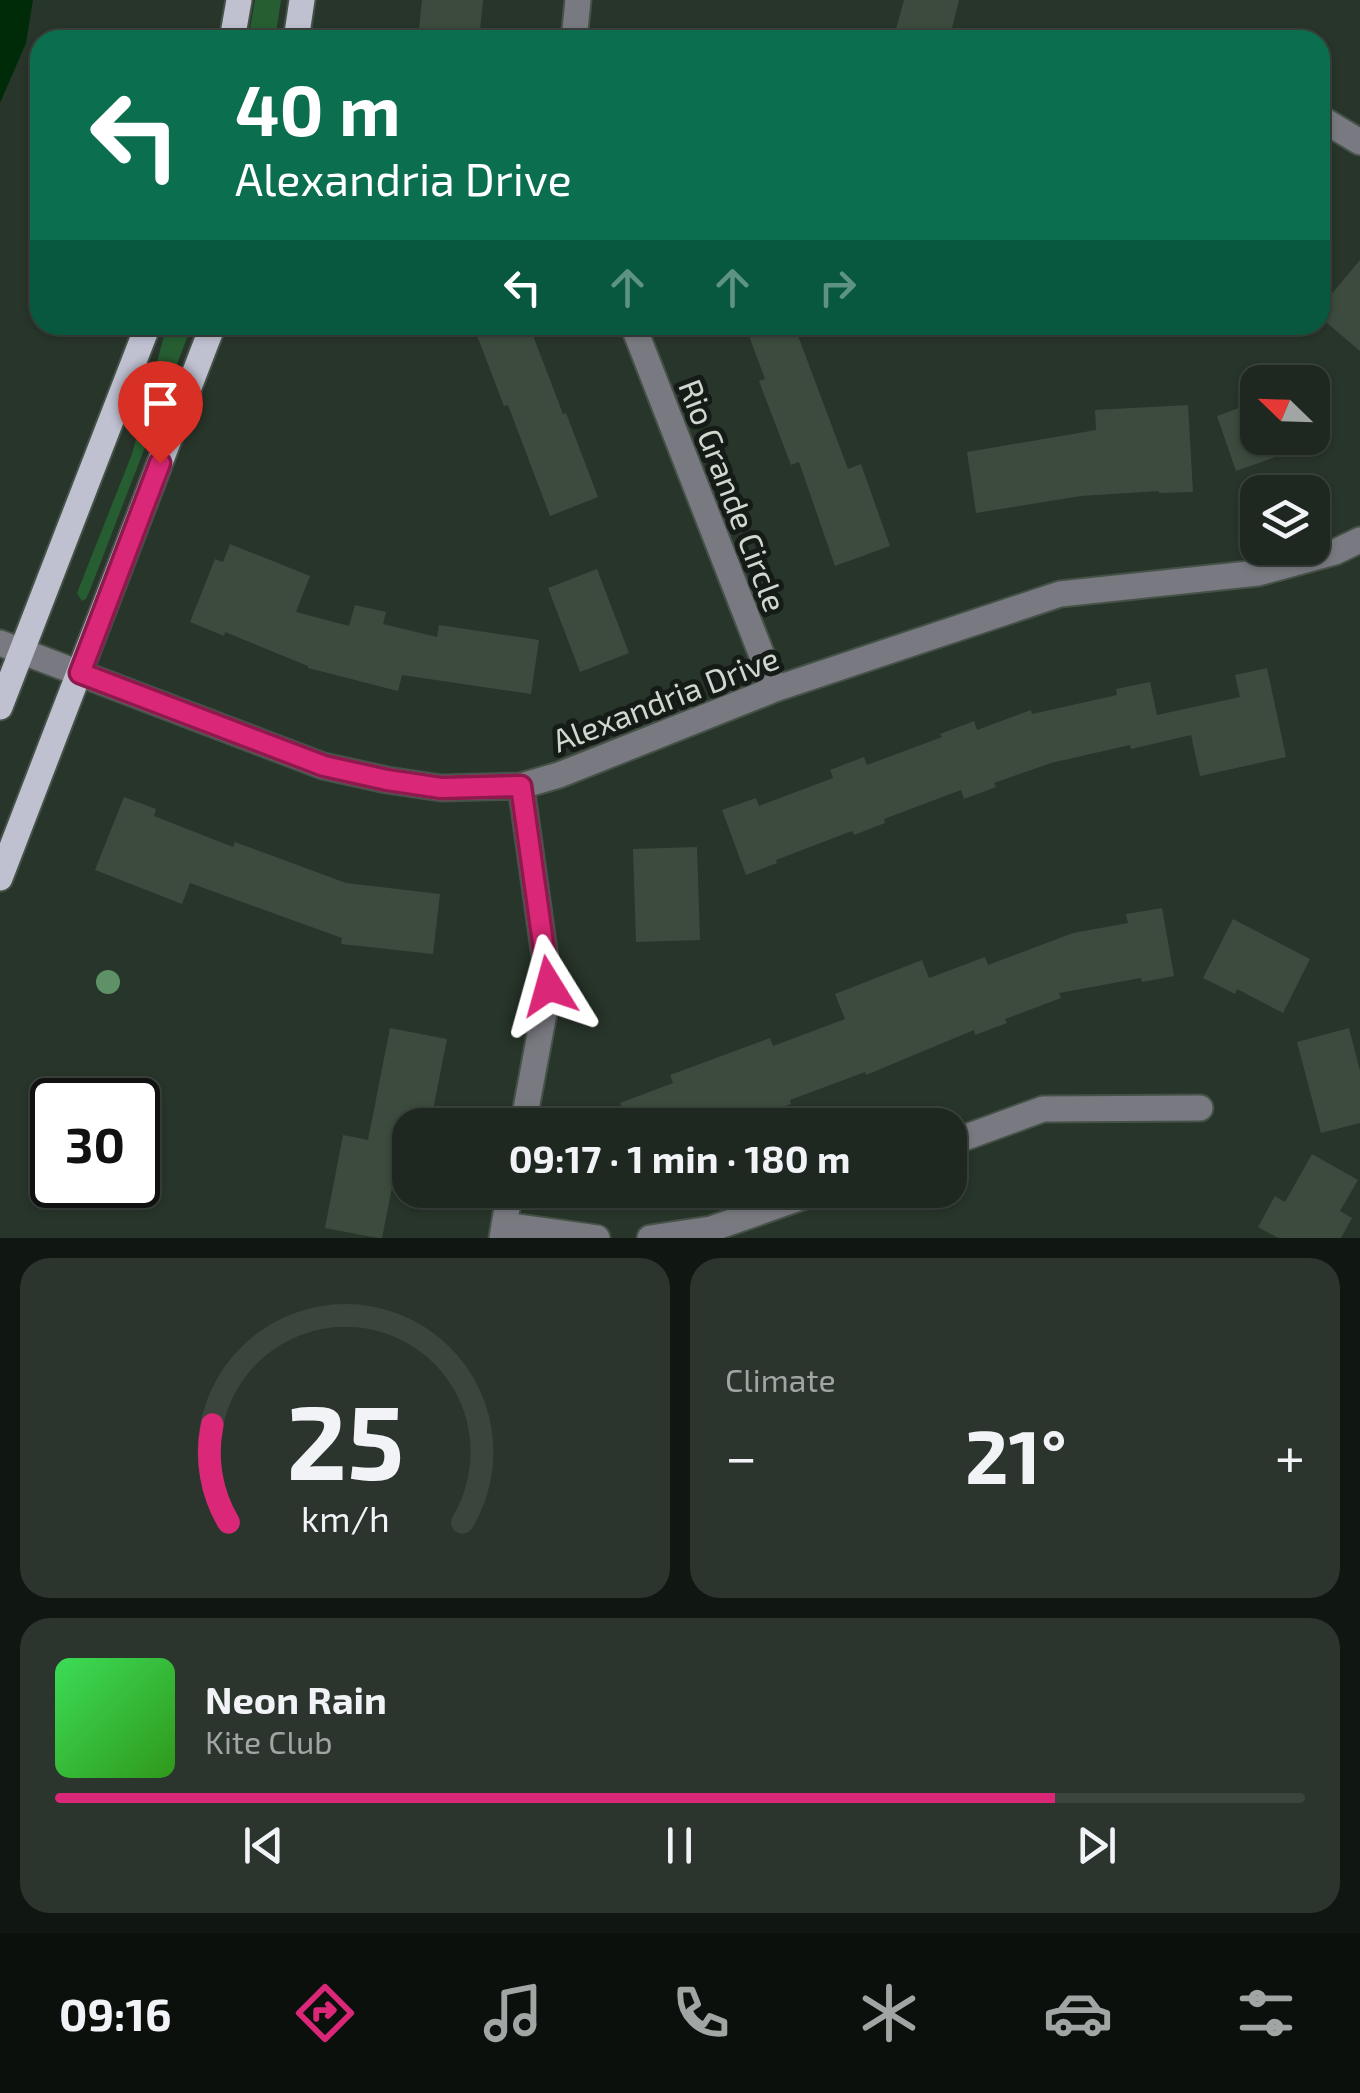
<!DOCTYPE html>
<html lang="en">
<head>
<meta charset="utf-8">
<style>
  :root { --surface:#1e2820; --page:#2b342d; --text:#f1f3f6; --muted:#a1a6a5; --line:#3c443e; --accent:#db2777 }
  body { margin:0; font-family:"Exo 2",sans-serif; background:var(--page); color:var(--text); height:100vh; display:flex; flex-direction:column; font-size:38px; white-space:nowrap }
  * { box-sizing:border-box; margin:0 }
  p { font-size:32px; color:var(--muted) }
  .icon { flex:none; width:55px; height:55px; fill:none; stroke:currentColor; stroke-width:2; stroke-linecap:round; stroke-linejoin:round }
  .map { position:relative; height:1238px; overflow:hidden }
  .panel { display:flex; flex-direction:column; gap:20px; padding:20px; background:#101612; flex:1 }
  .panel>* { flex:none }
  .hud { position:absolute; left:30px; top:30px; width:1300px; height:305px; border-radius:30px; box-shadow:0 2px 8px #0004,0 0 0 2px var(--line); background:#0b6e4f; color:#fff; overflow:hidden }
  .needle { width:65px; rotate:293deg }
  .buttons { position:absolute; left:1240px; top:365px; display:grid; gap:20px }
  .buttons a { display:grid; place-items:center; width:90px; height:90px; border-radius:20px; background:var(--surface); box-shadow:0 2px 8px #0004,0 0 0 2px var(--line); font-size:50px }
  .speed { position:absolute; left:30px; top:1078px; display:flex; gap:20px; font-size:50px; font-weight:700; text-align:center }
  .speed>* { display:grid; place-content:center; width:130px; height:130px; border-radius:50%; background:var(--surface); box-shadow:0 2px 8px #0004,0 0 0 2px var(--line); line-height:1 }
  .speed .limit { border:5px solid #111; border-radius:15px; background:#fff; color:#111 }
  .pin { position:absolute; display:grid; place-items:center; width:85px; height:85px; color:#fff; margin:-102px -42px; border-radius:50% 50% 50% 0; rotate:-45deg; box-shadow:0 0 10px #0007 }
  .pin .icon { rotate:45deg }
  .me { position:absolute; width:110px; margin:-55px; rotate:352deg; stroke-linejoin:round; filter:drop-shadow(0 0 8px #0008) }
  .turn { display:flex; align-items:center; gap:35px; height:210px; padding:0 40px; font-size:45px }
  .turn .icon { width:130px; height:130px; stroke-width:2.5 }
  .turn b { display:block; font-size:70px; line-height:85px }
  .lanes { display:flex; align-items:center; height:95px; padding:0 40px; background:#0003; justify-content:center; gap:50px; direction:ltr }
  .lanes .off { opacity:.35 }
  .big { font-size:75px; font-weight:700; line-height:1.1 }
  .panel .card { flex:1; display:flex; flex-direction:column; justify-content:center; gap:15px; min-width:0; padding:0 35px; border-radius:30px; background:var(--page) }
  .panel .dial { align-items:center; gap:0 }
  .dial svg { height:260px; overflow:visible; fill:none; stroke:var(--line); stroke-width:7; stroke-linecap:round; text-anchor:middle }
  .dial text { fill:var(--text); stroke:none }
  .song { display:flex; align-items:center; gap:30px }
  .cover { width:120px; height:120px; border-radius:15px; background:linear-gradient(135deg,hsl(130 70% 55%),hsl(110 70% 35%)) }
  .played { height:10px; border-radius:5px; background:linear-gradient(90deg,var(--accent) 80%,var(--line) 80%) }
  .keys { display:flex; justify-content:space-around; direction:ltr }
  .heat { display:flex; justify-content:space-between; align-items:center; font-size:55px; direction:ltr }
  .panel .tiles { flex:1; display:grid; gap:20px; grid-template-columns:1fr 1fr }
  .card:last-child { grid-column:span 2 }
  .trip { position:absolute; left:392px; top:1108px; width:575px; height:100px; border-radius:30px; background:var(--surface); box-shadow:0 2px 8px #0004,0 0 0 2px var(--line); font-weight:700; line-height:100px; text-align:center }
  .tabs { display:flex; height:160px; justify-content:space-around; align-items:center; background:#0c100d; color:var(--muted) }
  .tabs .icon { width:70px; height:70px }
  .tabs .selected { color:var(--accent) }
  .tabs b { font-size:45px; color:var(--text) }
  .map>svg:first-child { display:block }
  .green { fill:#265e32 }
  .water { fill:#002b09 }
  .building { fill:#3d4b3e }
  .lines { fill:none; stroke-linecap:round; stroke-linejoin:round }
  .minor-casing { stroke:#465248; stroke-width:29 }
  .major-casing { stroke:#465248; stroke-width:29 }
  .minor { stroke:#797981; stroke-width:25 }
  .major { stroke:#bfc0d0; stroke-width:25 }
  .tree { fill:#5e9166 }
  .route-casing { stroke:#8e194d; stroke-width:25 }
  .route { stroke:#db2777; stroke-width:18 }
  .labels { text-anchor:middle; dominant-baseline:central; stroke-width:10; stroke-linejoin:round; paint-order:stroke }
  .street-label { font-size:32px; fill:#cfd7cf; stroke:#151b16 }
</style>
</head>
<body>
<div class="map">
<svg width="1360" height="1238" viewBox="0 0 1360 1238">
  <rect width="100%" height="100%" fill="#28352a"/>
  <!-- green -->
  <path class="green" d="M 255,0 L 281,0 L 275,40 L 248,40 Z
    M 167,325 L 192,325 L 90,590 L 86,599 L 82,601 L 77,593 L 132,454 Z"/>
  <!-- water -->
  <path class="water" d="M 0,0 L 33,0 L 26,43 L 0,103 Z"/>
  <!-- building -->
  <path class="building" d="M 422,0 L 483,0 L 479,40 L 418,40 Z
    M 904,0 L 959,0 L 949,40 L 893,40 Z
    M 1360,260 L 1360,351 L 1320,317 L 1320,308 Z
    M 473,325 L 529,325 L 563,414 L 566,413 L 598,497 L 550,516 L 508,405 L 504,406 Z
    M 745,325 L 794,325 L 848,469 L 861,464 L 890,546 L 835,566 L 799,462 L 791,465 L 759,381 L 765,379 Z
    M 1258,401 L 1258,438 L 1319,438 L 1320,441 L 1236,471 L 1217,416 Z
    M 1188,405 L 1193,492 L 1159,493 L 1159,491 L 1081,496 L 976,513 L 967,452 L 1096,430 L 1095,410 Z
    M 230,544 L 310,576 L 296,612 L 349,626 L 355,605 L 386,612 L 383,624 L 437,637 L 439,625 L 539,640 L 531,694 L 402,675 L 398,691 L 308,668 L 308,666 L 225,632 L 224,636 L 190,622 L 215,559 L 223,562 Z
    M 597,569 L 629,653 L 580,672 L 548,588 Z
    M 1267,668 L 1286,757 L 1200,776 L 1191,735 L 1131,749 L 1130,745 L 1051,763 L 994,783 L 996,787 L 964,799 L 961,790 L 884,819 L 885,823 L 854,835 L 852,831 L 776,860 L 777,863 L 746,875 L 722,810 L 756,798 L 759,806 L 833,778 L 830,770 L 864,757 L 867,765 L 942,737 L 940,734 L 974,721 L 977,730 L 1031,710 L 1032,714 L 1117,695 L 1116,689 L 1150,682 L 1157,715 L 1240,697 L 1235,675 Z
    M 124,797 L 156,809 L 154,816 L 233,847 L 235,842 L 346,883 L 440,894 L 433,954 L 341,944 L 342,938 L 190,883 L 182,904 L 95,870 Z
    M 697,847 L 700,940 L 636,942 L 633,849 Z
    M 1162,908 L 1174,976 L 1142,982 L 1141,978 L 1059,993 L 1061,998 L 1005,1019 L 1007,1023 L 975,1035 L 974,1030 L 866,1075 L 865,1072 L 790,1100 L 791,1104 L 734,1125 L 628,1125 L 620,1103 L 673,1083 L 670,1075 L 770,1038 L 773,1046 L 845,1019 L 835,994 L 922,960 L 929,978 L 985,957 L 988,965 L 1073,933 L 1128,923 L 1126,914 Z
    M 1233,919 L 1310,959 L 1283,1013 L 1237,989 L 1235,994 L 1203,978 Z
    M 390,1028 L 447,1039 L 430,1125 L 404,1127 L 382,1238 L 378,1238 L 325,1228 L 343,1135 L 368,1140 Z
    M 1349,1028 L 1360,1071 L 1360,1123 L 1321,1133 L 1297,1042 Z
    M 1312,1154 L 1358,1180 L 1340,1211 L 1352,1218 L 1341,1238 L 1278,1238 L 1258,1227 L 1275,1196 L 1285,1202 Z"/>
  <g class="lines">
    <!-- minor casing -->
    <g class="minor-casing">
      <path id="minor" d="M 574,40 L 578,0
        M 1320,118 L 1360,142
        M 633,325 L 775,689
        M 0,643 L 323,766 L 387,780 L 441,788 L 521,786 L 559,775 L 775,689 L 1060,594 L 1258,573 L 1335,552 L 1360,540
        M 521,786 L 549,986 L 523,1125
        M 950,1143 L 1043,1109 L 1200,1108
        M 504,1225 L 597,1238
        M 502,1238 L 510,1190
        M 650,1238 L 711,1229 L 822,1190"/>
    </g>
    <!-- major casing -->
    <g class="major-casing">
      <path id="major" d="M 232,40 L 239,0
        M 296,40 L 302,0
        M 0,707 L 148,325
        M 0,878 L 213,325"/>
    </g>
    <!-- minor -->
    <use href="#minor" class="minor"/>
    <!-- major -->
    <use href="#major" class="major"/>
  </g>
  <!-- trees -->
  <circle class="tree" cx="108" cy="982" r="12"/>
  <g class="lines">
    <!-- route casing -->
    <g class="route-casing">
      <path id="route" d="M 160,463 L 80,673 L 324,766 L 387,780 L 441,788 L 521,786 L 549,986"/>
    </g>
    <!-- route -->
    <use href="#route" class="route"/>
  </g>
  <g class="labels">
    <!-- street labels -->
    <g class="street-label">
      <text transform="translate(734 495) rotate(69)">Rio Grande Circle</text>
      <text transform="translate(665 698) rotate(-21)">Alexandria Drive</text>
    </g>
  </g>
</svg>
<div class="buttons">
<a><svg class="needle" viewBox="-14 -14 28 28"><path d="M0-13l5 13h-10z" fill="#e53935"/><path d="M0 13l5-13h-10z" fill="#a1a6a5"/></svg></a>
<a><svg class="icon" aria-label="layers" viewBox="0 0 24 24"><path d="M12 4l9 5-9 5-9-5zM3 14l9 5 9-5"/></svg></a>
</div>
<div class="speed"><div class="limit">30</div></div>
<div class="pin" style="left:160px;top:463px;background:#d93025"><svg class="icon" aria-label="arrive" viewBox="0 0 24 24"><path d="M6 21V4h12l-3 4 3 4H6"/></svg></div>
<svg class="me" style="left:549px;top:986px" viewBox="-20 -20 40 40"><path d="M0-17L14 15 0 8-14 15z" fill="#db2777" stroke="#fff" stroke-width="4"/></svg>
<div class="trip">09:17 · 1 min · 180 m</div>
<div class="hud">
<div class="turn"><svg class="icon" aria-label="left" viewBox="0 0 24 24"><path d="M17 20v-9H6M10 6l-5 5 5 5"/></svg><div><b>40 m</b>Alexandria Drive</div></div>
<div class="lanes"><svg class="icon" aria-label="left" viewBox="0 0 24 24"><path d="M17 20v-9H6M10 6l-5 5 5 5"/></svg><svg class="icon off" aria-label="ahead" viewBox="0 0 24 24"><path d="M12 20V5M6 11l6-6 6 6"/></svg><svg class="icon off" aria-label="ahead" viewBox="0 0 24 24"><path d="M12 20V5M6 11l6-6 6 6"/></svg><svg class="icon off" aria-label="right" viewBox="0 0 24 24"><path d="M7 20v-9h11M14 6l5 5-5 5"/></svg></div>
</div>
</div>
<section class="panel">
<div class="tiles">
<div class="card dial"><svg viewBox="0 0 100 80">
<path d="M14 69A42 42 0 1 1 86 69"/>
<path d="M14 69A42 42 0 0 1 9 39" stroke="#db2777"/>
<text x="50" y="56" font-size="32" font-weight="700">25</text>
<text x="50" y="72" font-size="11">km/h</text>
</svg></div>
<div class="card"><p>Climate</p>
<div class="heat"><a>−</a><b class="big">21°</b><a>+</a></div>
</div>
<div class="card">
<div class="song"><i class="cover"></i><div><b>Neon Rain</b><p>Kite Club</p></div></div>
<div class="played"></div>
<div class="keys"><svg class="icon" aria-label="previous" viewBox="0 0 24 24"><path d="M18 5L8 12l10 7zM5 5v14"/></svg><svg class="icon" aria-label="pause" viewBox="0 0 24 24"><path d="M8 5v14M16 5v14"/></svg><svg class="icon" aria-label="next" viewBox="0 0 24 24"><path d="M6 5l10 7-10 7zM19 5v14"/></svg></div>
</div>
</div>
</section>
<nav class="tabs">
<b>09:16</b>
<svg class="icon selected" aria-label="directions" viewBox="0 0 24 24"><path d="M12 3l9 9-9 9-9-9zM9 14v-3h6M13 9l2 2-2 2"/></svg>
<svg class="icon" aria-label="music" viewBox="0 0 24 24"><path d="M9 18V5l10-2v13"/><circle cx="6" cy="18" r="3"/><circle cx="16" cy="16" r="3"/></svg>
<svg class="icon" aria-label="phone" viewBox="0 0 24 24"><path d="M5 4h4l2 5-3 2q2 4 5 5l2-3 5 2v4C11 20 4 13 5 4z"/></svg>
<svg class="icon" aria-label="climate" viewBox="0 0 24 24"><path d="M12 3v18M4 7l16 10M4 17L20 7"/></svg>
<svg class="icon" aria-label="car" viewBox="0 0 24 24"><path d="M5 17H2v-5l4-1 3-4h7l3 4 3 1v5h-3M9 17h6M6 11h13"/><circle cx="7" cy="17" r="2"/><circle cx="17" cy="17" r="2"/></svg>
<svg class="icon" aria-label="filters" viewBox="0 0 24 24"><path d="M4 7h16M4 17h16"/><circle cx="9" cy="7" r="2"/><circle cx="15" cy="17" r="2"/></svg>
</nav>
</body>
</html>
